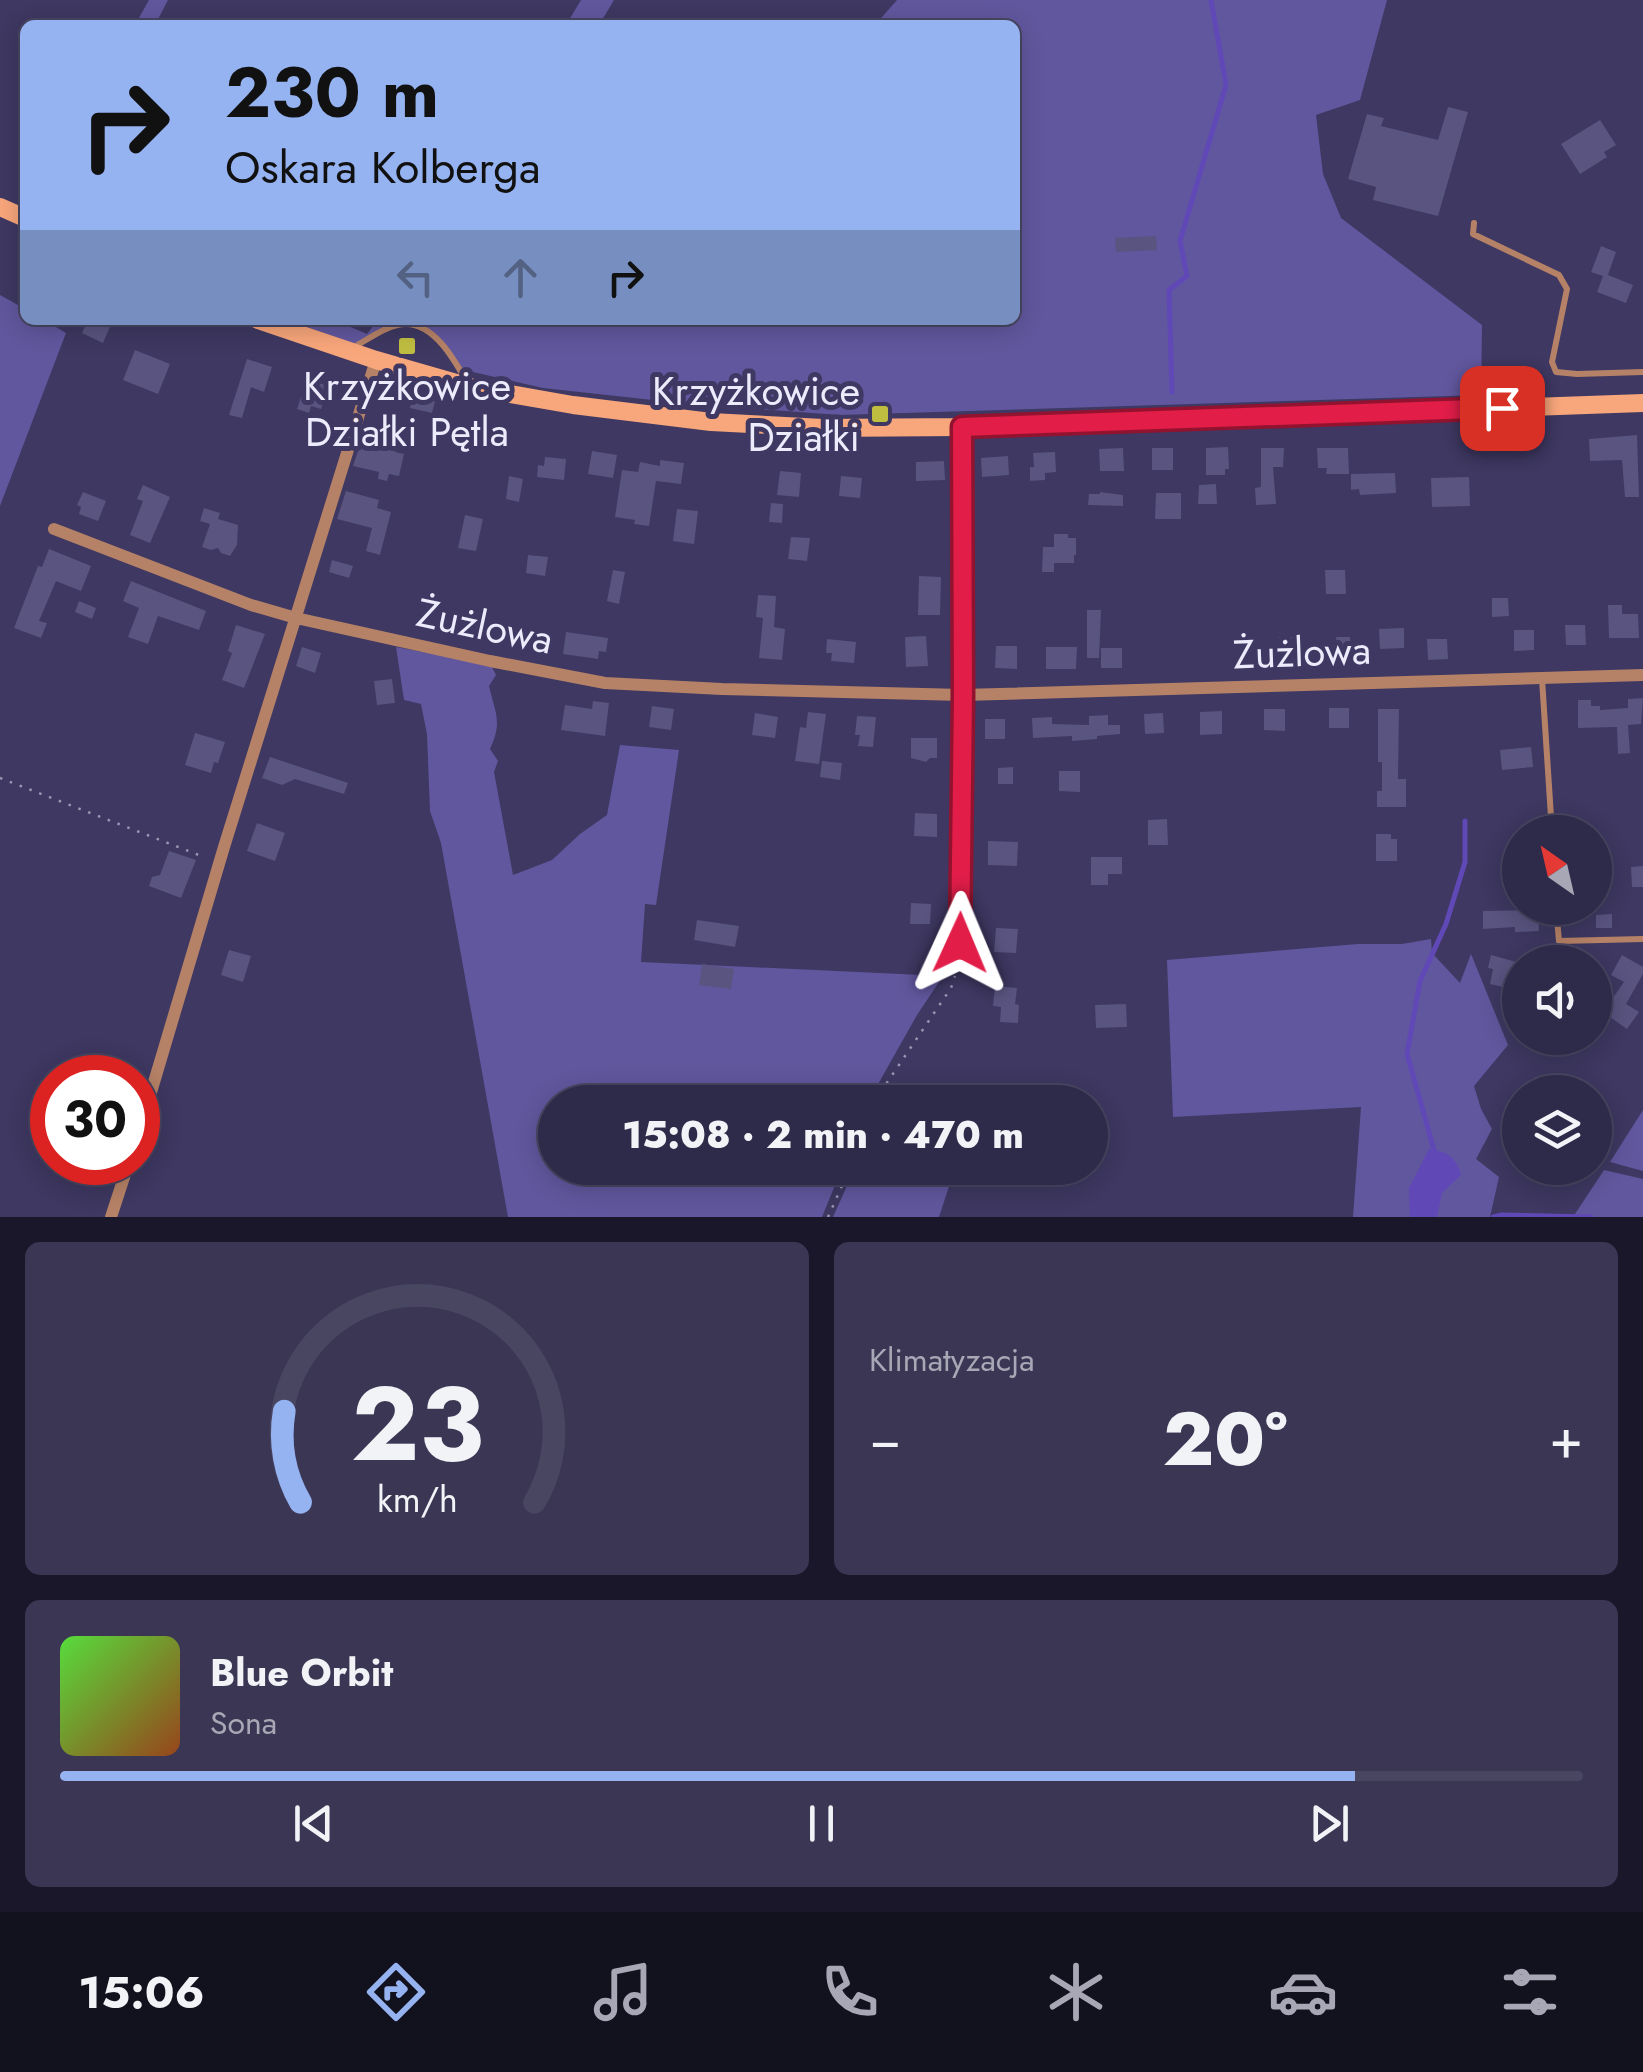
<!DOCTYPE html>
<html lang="pl">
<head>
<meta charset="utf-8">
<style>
  :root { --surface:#2e2a4a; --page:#3a3654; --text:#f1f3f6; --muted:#a7a7b5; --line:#494662; --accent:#95b2f1 }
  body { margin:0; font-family:Jost,sans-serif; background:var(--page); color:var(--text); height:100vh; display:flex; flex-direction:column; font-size:38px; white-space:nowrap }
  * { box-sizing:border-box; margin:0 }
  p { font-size:32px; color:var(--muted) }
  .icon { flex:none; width:55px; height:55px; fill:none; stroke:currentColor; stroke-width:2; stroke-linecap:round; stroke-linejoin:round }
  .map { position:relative; height:1217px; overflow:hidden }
  .drawer { display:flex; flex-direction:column; gap:25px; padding:25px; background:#191729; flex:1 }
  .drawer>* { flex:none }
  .hud { position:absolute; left:20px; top:20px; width:1000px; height:305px; border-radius:15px; box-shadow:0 5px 25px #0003,0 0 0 2px var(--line); background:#95b2f1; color:#111; overflow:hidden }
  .needle { width:65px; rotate:326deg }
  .tools { position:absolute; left:1502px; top:815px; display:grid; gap:20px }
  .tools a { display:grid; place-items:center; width:110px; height:110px; border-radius:50%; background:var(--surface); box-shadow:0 5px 25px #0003,0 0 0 2px var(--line); font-size:50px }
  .speed { position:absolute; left:30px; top:1055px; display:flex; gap:20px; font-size:50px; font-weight:700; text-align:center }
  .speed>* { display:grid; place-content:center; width:130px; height:130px; border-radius:50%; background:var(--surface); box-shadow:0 5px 25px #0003,0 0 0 2px var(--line); line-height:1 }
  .speed .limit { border:15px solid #d22; background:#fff; color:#111 }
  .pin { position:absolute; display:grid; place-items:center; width:85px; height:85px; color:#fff; margin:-42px; border-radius:20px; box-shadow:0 5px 15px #0006 }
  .me { position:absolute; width:110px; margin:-55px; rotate:1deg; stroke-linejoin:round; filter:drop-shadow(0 0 8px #0008) }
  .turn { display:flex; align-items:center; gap:35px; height:210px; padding:0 40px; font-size:45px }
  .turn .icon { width:130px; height:130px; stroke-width:2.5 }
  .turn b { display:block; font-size:70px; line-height:85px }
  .lanes { display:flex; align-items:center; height:95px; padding:0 40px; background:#0003; justify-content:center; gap:50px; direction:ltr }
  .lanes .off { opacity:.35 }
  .big { font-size:75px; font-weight:800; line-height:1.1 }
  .drawer .tile { flex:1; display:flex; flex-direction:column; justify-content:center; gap:15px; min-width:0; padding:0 35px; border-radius:15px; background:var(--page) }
  .drawer .dial { align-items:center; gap:0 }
  .dial svg { height:260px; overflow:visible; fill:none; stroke:var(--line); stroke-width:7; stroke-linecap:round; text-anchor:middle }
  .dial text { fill:var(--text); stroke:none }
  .song { display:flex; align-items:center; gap:30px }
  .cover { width:120px; height:120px; border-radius:15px; background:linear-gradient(135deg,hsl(110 70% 55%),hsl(20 70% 35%)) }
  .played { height:10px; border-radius:5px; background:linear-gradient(90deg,var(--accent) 85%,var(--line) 85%) }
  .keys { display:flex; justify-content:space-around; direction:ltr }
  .heat { display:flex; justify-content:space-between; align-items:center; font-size:55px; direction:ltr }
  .drawer .tiles { flex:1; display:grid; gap:25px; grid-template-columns:1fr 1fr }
  .tile:last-child { grid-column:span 2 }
  .trip { position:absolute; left:538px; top:1085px; width:570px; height:100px; border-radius:50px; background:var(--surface); box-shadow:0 5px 25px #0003,0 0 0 2px var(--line); font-weight:800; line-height:100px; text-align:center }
  .dock { display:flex; height:160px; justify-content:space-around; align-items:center; background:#12111e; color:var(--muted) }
  .dock .icon { width:70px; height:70px }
  .dock .selected { color:var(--accent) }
  .dock b { font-size:45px; color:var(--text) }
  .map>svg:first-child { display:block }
  .green { fill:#61579e }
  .water { fill:#6049b7 }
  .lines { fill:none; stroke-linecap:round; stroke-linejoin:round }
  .stream { stroke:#6049b7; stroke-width:5 }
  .building { fill:#595480 }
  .path { stroke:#9997b3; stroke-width:2.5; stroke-dasharray:2.5 8; stroke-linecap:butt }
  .service { stroke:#b68267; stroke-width:6 }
  .minor { stroke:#b68267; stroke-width:12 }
  .secondary { stroke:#f8a67b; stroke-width:18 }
  .route-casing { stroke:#92132f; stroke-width:25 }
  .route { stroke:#e11d48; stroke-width:18 }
  .poi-dot { fill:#c0be41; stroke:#3e3862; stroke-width:4 }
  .labels { text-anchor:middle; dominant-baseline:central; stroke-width:10; stroke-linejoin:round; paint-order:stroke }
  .poi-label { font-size:40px; fill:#ebebfb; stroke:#3e3862 }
  .street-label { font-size:40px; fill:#ebebfb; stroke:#3e3862 }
</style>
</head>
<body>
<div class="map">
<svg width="1643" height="1217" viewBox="0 0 1643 1217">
  <rect width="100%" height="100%" fill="#3e3862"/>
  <!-- green -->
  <path class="green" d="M 149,0 L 168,0 L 155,25 L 135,25 Z
    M 581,0 L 614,0 L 599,25 L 566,25 Z
    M 897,0 L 1387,0 L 1360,100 L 1316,115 L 1323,174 L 1341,218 L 1482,325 L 1481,395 L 839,415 L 680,403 L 543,388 L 460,369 L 426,329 L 405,324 L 391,327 L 358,345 L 287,320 L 334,320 L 367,334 L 378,320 L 1015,320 L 1015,25 L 875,25 Z
    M 0,295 L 25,309 L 25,320 L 44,320 L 66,333 L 0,506 Z
    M 396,647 L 491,665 L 496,675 L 489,686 C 495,713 503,721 490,749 L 498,761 L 494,772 L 513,875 L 552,860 L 580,834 L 607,815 L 620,745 L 679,750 L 656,905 L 645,904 L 641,962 L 943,976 L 917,1015 L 868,1102 L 555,1102 L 555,1168 L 842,1168 L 822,1217 L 508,1217 L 441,843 L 430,811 L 427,734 L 421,704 L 404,700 Z
    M 1431,939 L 1432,953 L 1460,983 L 1471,954 L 1508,1045 L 1474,1086 L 1481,1109 L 1492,1129 L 1476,1159 L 1499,1177 L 1490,1217 L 1353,1217 L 1361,1107 L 1173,1117 L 1167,960 L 1358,944 L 1402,944 Z
    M 1643,1110 L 1643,1171 L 1610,1162 Z
    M 855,1168 L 955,1168 L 939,1217 L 833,1217 Z
    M 1604,1170 L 1643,1179 L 1643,1217 L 1573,1217 Z"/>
  <!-- water -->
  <path class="water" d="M 1429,1149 C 1446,1151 1457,1157 1461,1175 L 1442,1193 L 1437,1217 L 1410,1217 L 1409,1188 Z"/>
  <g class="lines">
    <!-- stream -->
    <path class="stream" d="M 1172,392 L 1169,290 L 1187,276 L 1180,241 L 1226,85 L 1211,0
      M 1434,1150 L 1407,1054 L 1420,981 L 1446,924 L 1465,862 L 1465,821
      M 1493,1217 L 1502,1215 L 1591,1217"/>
  </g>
  <!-- building -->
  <path class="building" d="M 1448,107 L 1468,112 L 1438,216 L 1373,200 L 1376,187 L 1348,179 L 1367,114 L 1384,118 L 1381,126 L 1438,140 Z
    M 1600,120 L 1616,145 L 1604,152 L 1607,157 L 1580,174 L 1561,144 Z
    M 1156,236 L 1157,250 L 1116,252 L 1115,238 Z
    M 1601,246 L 1616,252 L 1608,275 L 1633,285 L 1626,303 L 1597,292 L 1603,276 L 1591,272 Z
    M 88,320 L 113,320 L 103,343 L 82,333 Z
    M 135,350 L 170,364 L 158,394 L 123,380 Z
    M 247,359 L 272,367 L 264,392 L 251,387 L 242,418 L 229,415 Z
    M 307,379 L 329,386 L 321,409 L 311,406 L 309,413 L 297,409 Z
    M 413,396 L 435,401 L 432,413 L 410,408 Z
    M 1637,435 L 1639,497 L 1625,497 L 1622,460 L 1590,461 L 1589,439 Z
    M 385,443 L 396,446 L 395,452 L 404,454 L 399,476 L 389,474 L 387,481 L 378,479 L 379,472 L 353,466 L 360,445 L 384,450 Z
    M 1228,447 L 1229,469 L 1225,469 L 1225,475 L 1206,475 L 1206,448 Z
    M 1123,448 L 1124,471 L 1100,471 L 1099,449 Z
    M 1152,448 L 1173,448 L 1173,470 L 1152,470 Z
    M 1261,448 L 1284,448 L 1283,467 L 1273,467 L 1276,504 L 1256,505 L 1255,488 L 1261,487 Z
    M 1317,448 L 1348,448 L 1349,474 L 1326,474 L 1327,468 L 1318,468 Z
    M 592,451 L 617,455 L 613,478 L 588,474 Z
    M 1055,452 L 1056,472 L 1045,473 L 1045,480 L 1030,481 L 1030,467 L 1034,467 L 1033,453 Z
    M 1008,456 L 1009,475 L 982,477 L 981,458 Z
    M 545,457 L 566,459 L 564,480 L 537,477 L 538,465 L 544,466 Z
    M 660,460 L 684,463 L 681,484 L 656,481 L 649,526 L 634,524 L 635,520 L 615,517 L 622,470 L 638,472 L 640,462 L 660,466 Z
    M 944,461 L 945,480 L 916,481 L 916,462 Z
    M 780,471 L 801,473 L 799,497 L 777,495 Z
    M 1395,473 L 1396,493 L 1360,495 L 1359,489 L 1351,490 L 1351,474 Z
    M 509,476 L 523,479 L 519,502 L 506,499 Z
    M 841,476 L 862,478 L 860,498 L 839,496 Z
    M 1469,477 L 1470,506 L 1432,507 L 1431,478 Z
    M 1216,484 L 1217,504 L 1198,504 L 1199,485 Z
    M 143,485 L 170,497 L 150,543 L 130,535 L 143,501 L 137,499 Z
    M 346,491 L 379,500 L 377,508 L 391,512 L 380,555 L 366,551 L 372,528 L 337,519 Z
    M 83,492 L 106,501 L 98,521 L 79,514 L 81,507 L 77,505 Z
    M 1100,492 L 1123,495 L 1123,506 L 1088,505 L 1089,494 L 1100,494 Z
    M 1156,493 L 1181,493 L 1181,519 L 1155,519 Z
    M 771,503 L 783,504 L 782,523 L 769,522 Z
    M 204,508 L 220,513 L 218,519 L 238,525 L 237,545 L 230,556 L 221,553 L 218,548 L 211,550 L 202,547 L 210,524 L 200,521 Z
    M 677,509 L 698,511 L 694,544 L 673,541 Z
    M 465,515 L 483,519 L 476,551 L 458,548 Z
    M 1054,534 L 1068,534 L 1068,538 L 1076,538 L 1076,555 L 1074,555 L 1074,563 L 1054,563 L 1054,572 L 1042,572 L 1043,547 L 1054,547 Z
    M 791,537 L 810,538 L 807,561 L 788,559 Z
    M 49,549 L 91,566 L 81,591 L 56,581 L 39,621 L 47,623 L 41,638 L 14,628 L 38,566 L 42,567 Z
    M 528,555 L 548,557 L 545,576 L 526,573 Z
    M 332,560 L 353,566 L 349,578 L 329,572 Z
    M 613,570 L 625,572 L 619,604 L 607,601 Z
    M 1325,570 L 1345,570 L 1346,594 L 1326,594 Z
    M 919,576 L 941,577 L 940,615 L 918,615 Z
    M 131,581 L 206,611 L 199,630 L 158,616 L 148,644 L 128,637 L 139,608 L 123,601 Z
    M 758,595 L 776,596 L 774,627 L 785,629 L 782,660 L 759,658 L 763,618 L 756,617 Z
    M 1492,598 L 1508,598 L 1509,616 L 1492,617 Z
    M 79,601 L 96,608 L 92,619 L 75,612 Z
    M 1608,605 L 1622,605 L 1622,614 L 1638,614 L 1639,638 L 1609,638 Z
    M 1087,610 L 1101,610 L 1099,658 L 1087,658 Z
    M 236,625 L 265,634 L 244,688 L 222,680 L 232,653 L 228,651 Z
    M 1565,625 L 1585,625 L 1586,645 L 1566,645 Z
    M 1404,628 L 1404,648 L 1380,649 L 1379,629 Z
    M 1514,630 L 1534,630 L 1534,650 L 1514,651 Z
    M 566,632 L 608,638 L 606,652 L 599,651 L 598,659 L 563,654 Z
    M 926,636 L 928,666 L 906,667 L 905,637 Z
    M 1279,637 L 1300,637 L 1301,665 L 1280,665 L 1277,645 L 1279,645 Z
    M 1336,637 L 1350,637 L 1351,663 L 1331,663 L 1330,644 L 1337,644 Z
    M 827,639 L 856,642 L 854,663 L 831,661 L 832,653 L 826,653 Z
    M 1427,639 L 1447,639 L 1448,659 L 1428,660 Z
    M 996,646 L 1017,646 L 1017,669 L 995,668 Z
    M 302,647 L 321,653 L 315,673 L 296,666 Z
    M 1046,647 L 1077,647 L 1076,669 L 1046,669 Z
    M 1101,648 L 1122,648 L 1122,668 L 1101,668 Z
    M 392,679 L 395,703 L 377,705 L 374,681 Z
    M 1643,698 L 1641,724 L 1628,725 L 1630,753 L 1618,754 L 1617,727 L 1578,728 L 1578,700 L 1591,700 L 1591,706 L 1600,706 L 1600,710 L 1628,708 L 1628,699 Z
    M 593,701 L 609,703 L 605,736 L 561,730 L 565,705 L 592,709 Z
    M 652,706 L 674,709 L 671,730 L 649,727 Z
    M 1329,708 L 1349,708 L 1349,728 L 1329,728 Z
    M 1264,709 L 1285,709 L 1285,731 L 1264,730 Z
    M 1378,709 L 1399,709 L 1398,779 L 1406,779 L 1406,807 L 1377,807 L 1377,791 L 1382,791 L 1382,762 L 1378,762 Z
    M 1222,711 L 1222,734 L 1200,735 L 1200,712 Z
    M 808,712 L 826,714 L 819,764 L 795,761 L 800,727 L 806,728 Z
    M 755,713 L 778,717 L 775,738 L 752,735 Z
    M 1163,713 L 1164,733 L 1145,734 L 1144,714 Z
    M 1108,715 L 1108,725 L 1120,725 L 1120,734 L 1097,736 L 1097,739 L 1072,741 L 1072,736 L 1033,738 L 1032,718 L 1052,717 L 1052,724 L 1089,725 L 1089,716 Z
    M 857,716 L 876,717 L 873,747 L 858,746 L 860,735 L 855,735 Z
    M 985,719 L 1005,719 L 1005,739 L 985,739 Z
    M 195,733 L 225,742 L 218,763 L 214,762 L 211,773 L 185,765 Z
    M 911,738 L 937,738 L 937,758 L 930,758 L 926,762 L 911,758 Z
    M 1531,747 L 1533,767 L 1502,770 L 1500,750 Z
    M 270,757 L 348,783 L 344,794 L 295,779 L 282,785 L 262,778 Z
    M 822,761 L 842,763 L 840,780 L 820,777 Z
    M 1013,767 L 1013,784 L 998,784 L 998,768 Z
    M 1059,771 L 1080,771 L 1080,792 L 1059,791 Z
    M 915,813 L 937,814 L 937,837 L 914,836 Z
    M 1167,819 L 1168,845 L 1148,845 L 1148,820 Z
    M 257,823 L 285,833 L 275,861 L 247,851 Z
    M 1376,834 L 1391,834 L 1391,839 L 1397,839 L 1397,861 L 1376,861 Z
    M 988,841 L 1018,842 L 1017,866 L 988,865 Z
    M 169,851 L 196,860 L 181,898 L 149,886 L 152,877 L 160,875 Z
    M 1091,857 L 1122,857 L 1122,874 L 1108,874 L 1108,885 L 1091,885 Z
    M 1643,866 L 1643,887 L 1632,887 L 1631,867 Z
    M 911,903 L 931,904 L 930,924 L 910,924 Z
    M 1538,910 L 1539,931 L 1515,932 L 1515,927 L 1483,929 L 1483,911 Z
    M 1612,914 L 1612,928 L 1596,928 L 1596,915 Z
    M 697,920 L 739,926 L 735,947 L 694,940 Z
    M 996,928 L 1018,929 L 1016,953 L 994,952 Z
    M 229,950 L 251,956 L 243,982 L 221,975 Z
    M 1491,955 L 1520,963 L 1520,979 L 1505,978 L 1503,987 L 1490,984 L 1493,969 L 1488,968 Z
    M 1622,955 L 1643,967 L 1643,974 L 1626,1004 L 1639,1012 L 1627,1029 L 1603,1012 L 1624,982 L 1611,975 Z
    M 702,964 L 734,969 L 731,989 L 699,985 Z
    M 995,986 L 1017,988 L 1015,1004 L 1019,1005 L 1018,1023 L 1000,1022 L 1001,1007 L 993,1006 Z
    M 1126,1004 L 1127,1027 L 1096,1028 L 1095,1005 Z"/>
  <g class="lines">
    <!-- path -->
    <path class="path" d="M 0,778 L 204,857
      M 877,1102 L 882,1090 L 951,988 L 955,976
      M 828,1217 L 850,1168"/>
    <!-- service -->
    <path class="service" d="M 1474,223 L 1473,234 L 1559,275 L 1567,289 L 1552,362 L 1556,372 L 1577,374 L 1643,372
      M 354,347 C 369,339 388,324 406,324 C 435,324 455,361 468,384
      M 1542,679 L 1552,832
      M 1556,908 L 1559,941 L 1643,939"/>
    <!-- minor -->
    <path class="minor" d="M 54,529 L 251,605 L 296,618 L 490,661 L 605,683 L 722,689 L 963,695 L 1643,675
      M 957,965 L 961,958 L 962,427
      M 138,1136 L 224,847 L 376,360
      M 111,1217 L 129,1162"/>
    <!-- secondary -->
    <path class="secondary" d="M 0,207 L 25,218
      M 258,320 L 376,360 L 470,387 L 573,405 L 711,422 L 823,428 L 962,427 L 1643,403"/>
  </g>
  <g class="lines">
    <!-- route casing -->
    <g class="route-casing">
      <path id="route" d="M 960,943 L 963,695 L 962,427 L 1502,408"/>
    </g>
    <!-- route -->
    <use href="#route" class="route"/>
  </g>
  <!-- markers -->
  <g class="poi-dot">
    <rect x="397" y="336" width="20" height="20" rx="5"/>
    <rect x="870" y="404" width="20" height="20" rx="5"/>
  </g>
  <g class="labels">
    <!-- poi labels -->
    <g class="poi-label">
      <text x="407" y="386">Krzyżkowice<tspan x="407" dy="46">Działki Pętla</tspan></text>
      <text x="860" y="391" text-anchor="end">Krzyżkowice<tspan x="860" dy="46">Działki</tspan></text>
    </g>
    <!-- street labels -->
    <g class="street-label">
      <text transform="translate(485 626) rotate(12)">Żużlowa</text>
      <text transform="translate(1302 652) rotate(-2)">Żużlowa</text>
    </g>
  </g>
</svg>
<div class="tools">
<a><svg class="needle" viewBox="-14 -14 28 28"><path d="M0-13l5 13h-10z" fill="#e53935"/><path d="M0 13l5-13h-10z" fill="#a7a7b5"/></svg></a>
<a><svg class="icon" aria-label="sound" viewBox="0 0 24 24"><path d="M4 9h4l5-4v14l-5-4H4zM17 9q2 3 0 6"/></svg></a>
<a><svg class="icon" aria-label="layers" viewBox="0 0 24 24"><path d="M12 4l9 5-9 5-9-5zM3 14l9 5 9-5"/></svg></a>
</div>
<div class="speed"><div class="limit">30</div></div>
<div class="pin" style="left:1502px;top:408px;background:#d93025"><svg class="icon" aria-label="arrive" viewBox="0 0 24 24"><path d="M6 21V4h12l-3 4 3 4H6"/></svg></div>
<svg class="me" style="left:960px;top:943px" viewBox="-20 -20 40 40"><path d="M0-17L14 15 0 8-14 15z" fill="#e11d48" stroke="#fff" stroke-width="4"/></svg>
<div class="trip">15:08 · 2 min · 470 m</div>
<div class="hud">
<div class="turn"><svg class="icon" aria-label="right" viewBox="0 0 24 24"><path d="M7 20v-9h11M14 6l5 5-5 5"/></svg><div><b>230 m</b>Oskara Kolberga</div></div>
<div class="lanes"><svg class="icon off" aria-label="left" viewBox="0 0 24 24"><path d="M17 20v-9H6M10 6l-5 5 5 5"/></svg><svg class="icon off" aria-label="ahead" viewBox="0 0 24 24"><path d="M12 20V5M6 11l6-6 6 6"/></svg><svg class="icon" aria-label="right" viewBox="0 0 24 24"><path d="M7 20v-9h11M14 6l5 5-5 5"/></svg></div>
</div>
</div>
<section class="drawer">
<div class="tiles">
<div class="tile dial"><svg viewBox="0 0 100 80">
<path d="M14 69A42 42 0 1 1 86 69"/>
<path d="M14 69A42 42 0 0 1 9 41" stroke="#95b2f1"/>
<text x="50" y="56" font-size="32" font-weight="700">23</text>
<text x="50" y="72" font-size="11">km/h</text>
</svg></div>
<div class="tile"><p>Klimatyzacja</p>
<div class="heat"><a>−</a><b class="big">20°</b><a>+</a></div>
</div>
<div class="tile">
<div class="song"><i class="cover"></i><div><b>Blue Orbit</b><p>Sona</p></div></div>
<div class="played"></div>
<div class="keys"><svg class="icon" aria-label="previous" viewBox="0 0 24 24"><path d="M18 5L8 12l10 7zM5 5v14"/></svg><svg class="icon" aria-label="pause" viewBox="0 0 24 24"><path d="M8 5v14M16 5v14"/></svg><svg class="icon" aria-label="next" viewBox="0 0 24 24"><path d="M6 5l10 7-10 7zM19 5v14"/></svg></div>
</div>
</div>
</section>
<nav class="dock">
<b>15:06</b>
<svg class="icon selected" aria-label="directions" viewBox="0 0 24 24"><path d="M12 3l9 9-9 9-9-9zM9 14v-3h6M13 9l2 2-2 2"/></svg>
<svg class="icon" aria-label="music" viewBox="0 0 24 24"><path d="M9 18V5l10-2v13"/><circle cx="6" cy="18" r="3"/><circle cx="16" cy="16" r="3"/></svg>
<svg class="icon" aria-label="phone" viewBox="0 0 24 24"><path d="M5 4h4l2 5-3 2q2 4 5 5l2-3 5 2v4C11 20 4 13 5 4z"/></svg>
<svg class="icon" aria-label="climate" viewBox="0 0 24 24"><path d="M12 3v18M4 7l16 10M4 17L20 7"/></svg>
<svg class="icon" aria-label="car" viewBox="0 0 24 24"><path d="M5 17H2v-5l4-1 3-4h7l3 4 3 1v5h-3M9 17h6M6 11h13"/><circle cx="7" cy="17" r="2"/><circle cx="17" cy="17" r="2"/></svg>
<svg class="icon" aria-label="filters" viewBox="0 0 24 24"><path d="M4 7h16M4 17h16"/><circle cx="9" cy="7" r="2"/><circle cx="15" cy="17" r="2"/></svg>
</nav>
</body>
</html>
